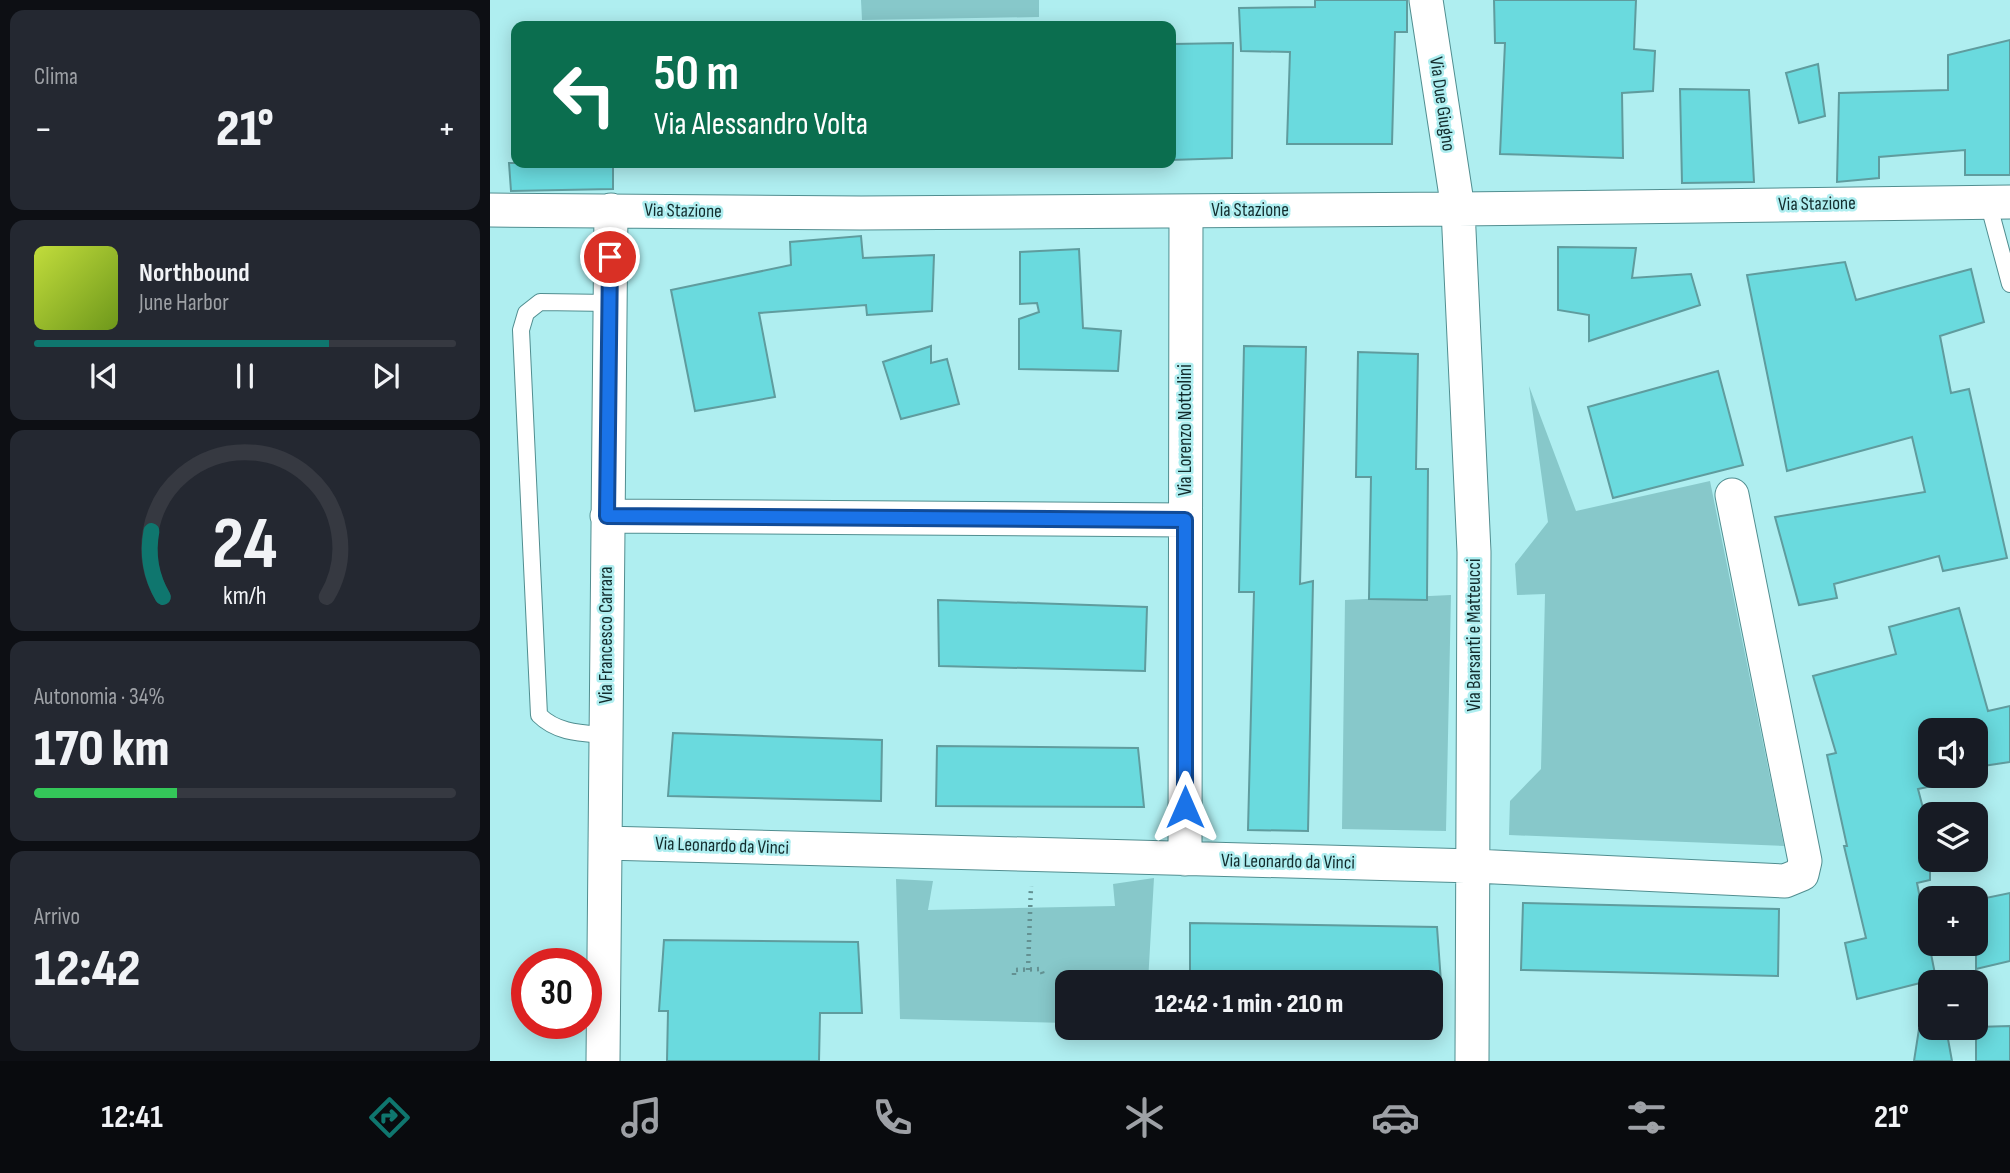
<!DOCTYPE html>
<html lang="it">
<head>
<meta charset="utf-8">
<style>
  :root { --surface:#171b24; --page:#242831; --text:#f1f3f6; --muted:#9ea1a6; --line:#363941; --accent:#0f766e }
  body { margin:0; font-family:"Sofia Sans Condensed",sans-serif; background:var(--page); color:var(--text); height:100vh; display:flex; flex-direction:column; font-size:26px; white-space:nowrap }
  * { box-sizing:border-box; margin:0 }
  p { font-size:23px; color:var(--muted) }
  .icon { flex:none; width:38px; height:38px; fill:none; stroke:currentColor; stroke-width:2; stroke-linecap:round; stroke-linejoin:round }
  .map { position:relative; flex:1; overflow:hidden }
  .drawer { display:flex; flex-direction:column; gap:10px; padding:10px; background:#0d0f14; width:490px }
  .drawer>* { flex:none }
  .hud { position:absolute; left:21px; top:21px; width:665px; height:147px; border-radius:14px; box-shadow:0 4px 18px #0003; background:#0b6e4f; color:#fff; overflow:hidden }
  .buttons { position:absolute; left:1428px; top:718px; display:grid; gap:14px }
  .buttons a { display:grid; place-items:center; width:70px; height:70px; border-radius:14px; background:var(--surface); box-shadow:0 4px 18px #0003; font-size:35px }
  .speed { position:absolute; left:21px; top:948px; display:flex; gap:14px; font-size:35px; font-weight:700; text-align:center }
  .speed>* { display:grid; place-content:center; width:91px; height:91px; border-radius:50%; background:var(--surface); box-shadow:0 4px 18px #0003; line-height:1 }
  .speed .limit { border:10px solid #d22; background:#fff; color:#111 }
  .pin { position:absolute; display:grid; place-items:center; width:60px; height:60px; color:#fff; margin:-30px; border:4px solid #fff; border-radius:50%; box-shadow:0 2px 7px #0007 }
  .me { position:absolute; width:77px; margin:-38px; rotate:0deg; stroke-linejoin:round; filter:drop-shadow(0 0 5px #0008) }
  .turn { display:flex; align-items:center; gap:24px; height:147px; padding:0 28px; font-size:32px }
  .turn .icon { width:91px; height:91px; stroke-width:2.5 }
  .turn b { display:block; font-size:49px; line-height:60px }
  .big { font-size:52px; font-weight:800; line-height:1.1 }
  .drawer .tile { flex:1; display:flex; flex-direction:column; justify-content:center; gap:10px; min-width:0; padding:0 24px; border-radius:14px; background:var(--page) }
  .drawer .dial { align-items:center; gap:0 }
  .dial svg { height:182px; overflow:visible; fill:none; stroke:var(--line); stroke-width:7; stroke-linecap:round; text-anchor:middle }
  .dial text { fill:var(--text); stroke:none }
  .song { display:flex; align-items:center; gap:21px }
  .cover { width:84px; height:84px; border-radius:10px; background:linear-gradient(135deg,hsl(70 70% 55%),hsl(80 70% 35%)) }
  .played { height:7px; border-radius:4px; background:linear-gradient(90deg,var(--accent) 70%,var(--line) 70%) }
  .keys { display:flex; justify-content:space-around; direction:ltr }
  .heat { display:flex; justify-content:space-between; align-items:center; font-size:38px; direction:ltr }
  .charge { height:10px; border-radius:5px; background:linear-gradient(90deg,#34c759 34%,var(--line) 0) }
  .trip { position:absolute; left:565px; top:970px; width:388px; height:70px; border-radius:14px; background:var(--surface); box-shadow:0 4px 18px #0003; font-weight:800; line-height:70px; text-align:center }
  .tab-bar { display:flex; height:112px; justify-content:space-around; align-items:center; background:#090b0e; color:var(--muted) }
  .tab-bar .icon { width:49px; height:49px }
  .tab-bar .active { color:var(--accent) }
  .tab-bar b { font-size:32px; color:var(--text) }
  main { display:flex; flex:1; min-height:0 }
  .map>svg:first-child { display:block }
  .green { fill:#87c8ca }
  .building { fill:#6adade; stroke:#5f9c9e; stroke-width:2 }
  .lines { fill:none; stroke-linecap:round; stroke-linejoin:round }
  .lane-casing { stroke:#518e90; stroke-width:18 }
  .street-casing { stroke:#518e90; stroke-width:35 }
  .path { stroke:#639192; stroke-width:4.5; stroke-dasharray:2 5; stroke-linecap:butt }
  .lane { stroke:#fff; stroke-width:16 }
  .street { stroke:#fff; stroke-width:33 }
  .route-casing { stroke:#114b97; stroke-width:18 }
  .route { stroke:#1a73e8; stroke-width:12 }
  .labels { text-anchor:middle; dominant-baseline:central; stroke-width:5; stroke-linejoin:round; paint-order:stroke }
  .street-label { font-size:19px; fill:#122c2d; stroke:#afeef0 }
</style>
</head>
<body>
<main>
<section class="drawer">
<div class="tile"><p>Clima</p>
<div class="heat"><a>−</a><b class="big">21°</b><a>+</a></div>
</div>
<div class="tile">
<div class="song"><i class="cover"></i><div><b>Northbound</b><p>June Harbor</p></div></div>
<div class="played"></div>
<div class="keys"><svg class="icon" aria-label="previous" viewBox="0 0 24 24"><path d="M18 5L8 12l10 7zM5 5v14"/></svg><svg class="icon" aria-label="pause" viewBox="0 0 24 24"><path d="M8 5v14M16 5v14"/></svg><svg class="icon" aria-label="next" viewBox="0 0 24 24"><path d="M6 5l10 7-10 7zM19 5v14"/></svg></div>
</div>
<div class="tile dial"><svg viewBox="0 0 100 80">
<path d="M14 69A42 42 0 1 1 86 69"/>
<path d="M14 69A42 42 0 0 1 9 40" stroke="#0f766e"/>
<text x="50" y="56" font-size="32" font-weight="700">24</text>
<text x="50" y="72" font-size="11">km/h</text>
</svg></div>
<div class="tile"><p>Autonomia · 34%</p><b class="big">170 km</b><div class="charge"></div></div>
<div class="tile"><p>Arrivo</p><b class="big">12:42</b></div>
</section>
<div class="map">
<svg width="1520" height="1061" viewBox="0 0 1520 1061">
  <rect width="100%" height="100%" fill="#afeef0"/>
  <!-- green -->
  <path class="green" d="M 371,0 L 549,0 L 549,17 L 372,20 Z
    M 1039,386 L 1086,511 L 1220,481 L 1294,846 L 1019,835 L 1020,801 L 1051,769 L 1055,594 L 1027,595 L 1025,564 L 1058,522 Z
    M 961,595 L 956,831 L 852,829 L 855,600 Z
    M 664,878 L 658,982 L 578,982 L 577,1023 L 410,1019 L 406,879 L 443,881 L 438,910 L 625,906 L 623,884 Z"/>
  <!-- building -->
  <path class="building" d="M 825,0 L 917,0 L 917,32 L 905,32 L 902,144 L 797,144 L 800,52 L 751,51 L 749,8 L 825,7 Z
    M 1004,0 L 1146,0 L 1144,49 L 1165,51 L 1163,91 L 1132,93 L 1133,158 L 1010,154 L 1015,43 L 1005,43 Z
    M 1520,40 L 1520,175 L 1475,175 L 1475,150 L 1389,157 L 1389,178 L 1347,182 L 1349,93 L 1458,90 L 1458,55 Z
    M 743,43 L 742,158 L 681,160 L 682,44 Z
    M 1328,64 L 1335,116 L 1309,123 L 1296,73 Z
    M 1190,89 L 1259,90 L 1264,182 L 1192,183 Z
    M 19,163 L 123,163 L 123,189 L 21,191 Z
    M 371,236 L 373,258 L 444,255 L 442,311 L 377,315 L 376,305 L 269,313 L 285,397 L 205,411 L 181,290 L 301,265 L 300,242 Z
    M 1068,247 L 1146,248 L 1142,278 L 1201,274 L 1210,305 L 1099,341 L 1099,315 L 1068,310 Z
    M 589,249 L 593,328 L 631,331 L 628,371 L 529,369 L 529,319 L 549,312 L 547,303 L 530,304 L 530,252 Z
    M 1355,262 L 1366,300 L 1481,269 L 1494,322 L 1450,336 L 1461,393 L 1479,389 L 1517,558 L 1453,571 L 1449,556 L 1344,584 L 1347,598 L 1309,605 L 1285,517 L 1435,492 L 1422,437 L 1297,471 L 1257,275 Z
    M 441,346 L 441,363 L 457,359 L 469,404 L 411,419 L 393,362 Z
    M 754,346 L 816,347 L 810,584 L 823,581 L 818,831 L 758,830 L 764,592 L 749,592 Z
    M 868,352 L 928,354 L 926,469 L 938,469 L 937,600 L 879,599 L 881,477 L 866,477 Z
    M 1228,371 L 1253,465 L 1123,498 L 1098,407 Z
    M 448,600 L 657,607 L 655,671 L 449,666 Z
    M 1469,608 L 1498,711 L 1520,706 L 1520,762 L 1486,767 L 1486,730 L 1440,730 L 1440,775 L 1445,775 L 1447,785 L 1428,789 L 1440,835 L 1440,880 L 1427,883 L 1446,979 L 1367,999 L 1355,943 L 1376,938 L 1354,846 L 1357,846 L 1337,755 L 1346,753 L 1323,676 L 1406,654 L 1399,627 Z
    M 183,733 L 392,740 L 391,801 L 178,796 Z
    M 447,746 L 648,748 L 654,807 L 446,806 Z
    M 1520,893 L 1520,961 L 1486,969 L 1486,900 Z
    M 1033,903 L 1289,909 L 1288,976 L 1031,970 Z
    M 700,923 L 947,927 L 951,982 L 700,982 Z
    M 174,940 L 368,942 L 372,1013 L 330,1013 L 329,1061 L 177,1061 L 178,1011 L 169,1011 Z
    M 1520,1026 L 1520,1061 L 1486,1061 L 1486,1027 Z
    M 1456,1028 L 1462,1061 L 1424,1061 L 1429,1029 Z"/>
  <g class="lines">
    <!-- lane casing -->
    <g class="lane-casing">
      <path id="lane" d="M 1498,202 L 1520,284
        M 115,735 C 91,733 67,733 49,715 L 31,330 L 36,313 L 50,302 L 120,303"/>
    </g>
    <!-- street casing -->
    <g class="street-casing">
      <path id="street" d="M 936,0 L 968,209 L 984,552 L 982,1061
        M 0,210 L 371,213 L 968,209 L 1520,202
        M 117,516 L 695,520
        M 115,843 L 984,866 L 1295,881 L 1312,874 L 1315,861 L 1242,495
        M 695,859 L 696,211
        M 113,1061 L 121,210"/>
    </g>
    <!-- path -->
    <path class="path" d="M 538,970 L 541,886
      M 524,975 L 524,970 L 551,969 L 553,975"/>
    <!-- lane -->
    <use href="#lane" class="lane"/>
    <!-- street -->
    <use href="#street" class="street"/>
  </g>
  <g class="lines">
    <!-- route casing -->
    <g class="route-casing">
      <path id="route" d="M 120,257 L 117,516 L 695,520 L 695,807"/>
    </g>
    <!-- route -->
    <use href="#route" class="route"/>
  </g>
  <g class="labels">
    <!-- street labels -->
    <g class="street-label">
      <text transform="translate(952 104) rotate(82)">Via Due Giugno</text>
      <text transform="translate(1327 204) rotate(-1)">Via Stazione</text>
      <text x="760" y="210">Via Stazione</text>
      <text transform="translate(193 211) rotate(1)">Via Stazione</text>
      <text transform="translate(695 430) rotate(-90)">Via Lorenzo Nottolini</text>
      <text transform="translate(116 635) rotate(-90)">Via Francesco Carrara</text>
      <text transform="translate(984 635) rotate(-90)">Via Barsanti e Matteucci</text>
      <text transform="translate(232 846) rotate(2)">Via Leonardo da Vinci</text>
      <text transform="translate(798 862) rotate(1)">Via Leonardo da Vinci</text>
    </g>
  </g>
</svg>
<div class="buttons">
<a><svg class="icon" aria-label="sound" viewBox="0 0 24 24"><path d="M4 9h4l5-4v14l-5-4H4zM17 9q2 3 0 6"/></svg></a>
<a><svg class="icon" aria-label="layers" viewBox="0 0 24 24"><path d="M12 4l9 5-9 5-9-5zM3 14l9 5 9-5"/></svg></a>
<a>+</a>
<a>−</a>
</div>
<div class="speed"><div class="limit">30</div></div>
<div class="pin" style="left:120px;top:257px;background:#d93025"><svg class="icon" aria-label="arrive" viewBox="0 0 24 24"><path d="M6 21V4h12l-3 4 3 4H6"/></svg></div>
<svg class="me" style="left:695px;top:807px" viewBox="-20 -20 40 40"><path d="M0-17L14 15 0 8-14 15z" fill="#1a73e8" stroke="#fff" stroke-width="4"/></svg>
<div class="trip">12:42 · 1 min · 210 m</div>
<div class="hud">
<div class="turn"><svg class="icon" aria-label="left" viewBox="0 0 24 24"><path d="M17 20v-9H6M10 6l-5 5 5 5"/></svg><div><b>50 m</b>Via Alessandro Volta</div></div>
</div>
</div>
</main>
<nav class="tab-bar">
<b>12:41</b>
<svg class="icon active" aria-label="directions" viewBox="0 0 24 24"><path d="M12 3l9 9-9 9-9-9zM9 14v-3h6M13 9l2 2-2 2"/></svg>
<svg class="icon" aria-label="music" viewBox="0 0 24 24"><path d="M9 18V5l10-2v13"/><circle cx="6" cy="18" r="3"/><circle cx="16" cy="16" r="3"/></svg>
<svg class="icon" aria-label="phone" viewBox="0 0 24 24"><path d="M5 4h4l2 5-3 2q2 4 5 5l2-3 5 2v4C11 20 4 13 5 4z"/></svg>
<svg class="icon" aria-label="climate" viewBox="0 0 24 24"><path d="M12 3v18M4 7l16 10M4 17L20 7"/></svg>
<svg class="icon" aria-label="car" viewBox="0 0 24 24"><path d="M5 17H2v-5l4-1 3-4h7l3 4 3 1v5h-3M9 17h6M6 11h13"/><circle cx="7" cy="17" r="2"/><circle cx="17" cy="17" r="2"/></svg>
<svg class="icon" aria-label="filters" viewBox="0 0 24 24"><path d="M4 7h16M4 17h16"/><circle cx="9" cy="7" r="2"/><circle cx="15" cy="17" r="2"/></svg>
<b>21°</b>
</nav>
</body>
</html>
